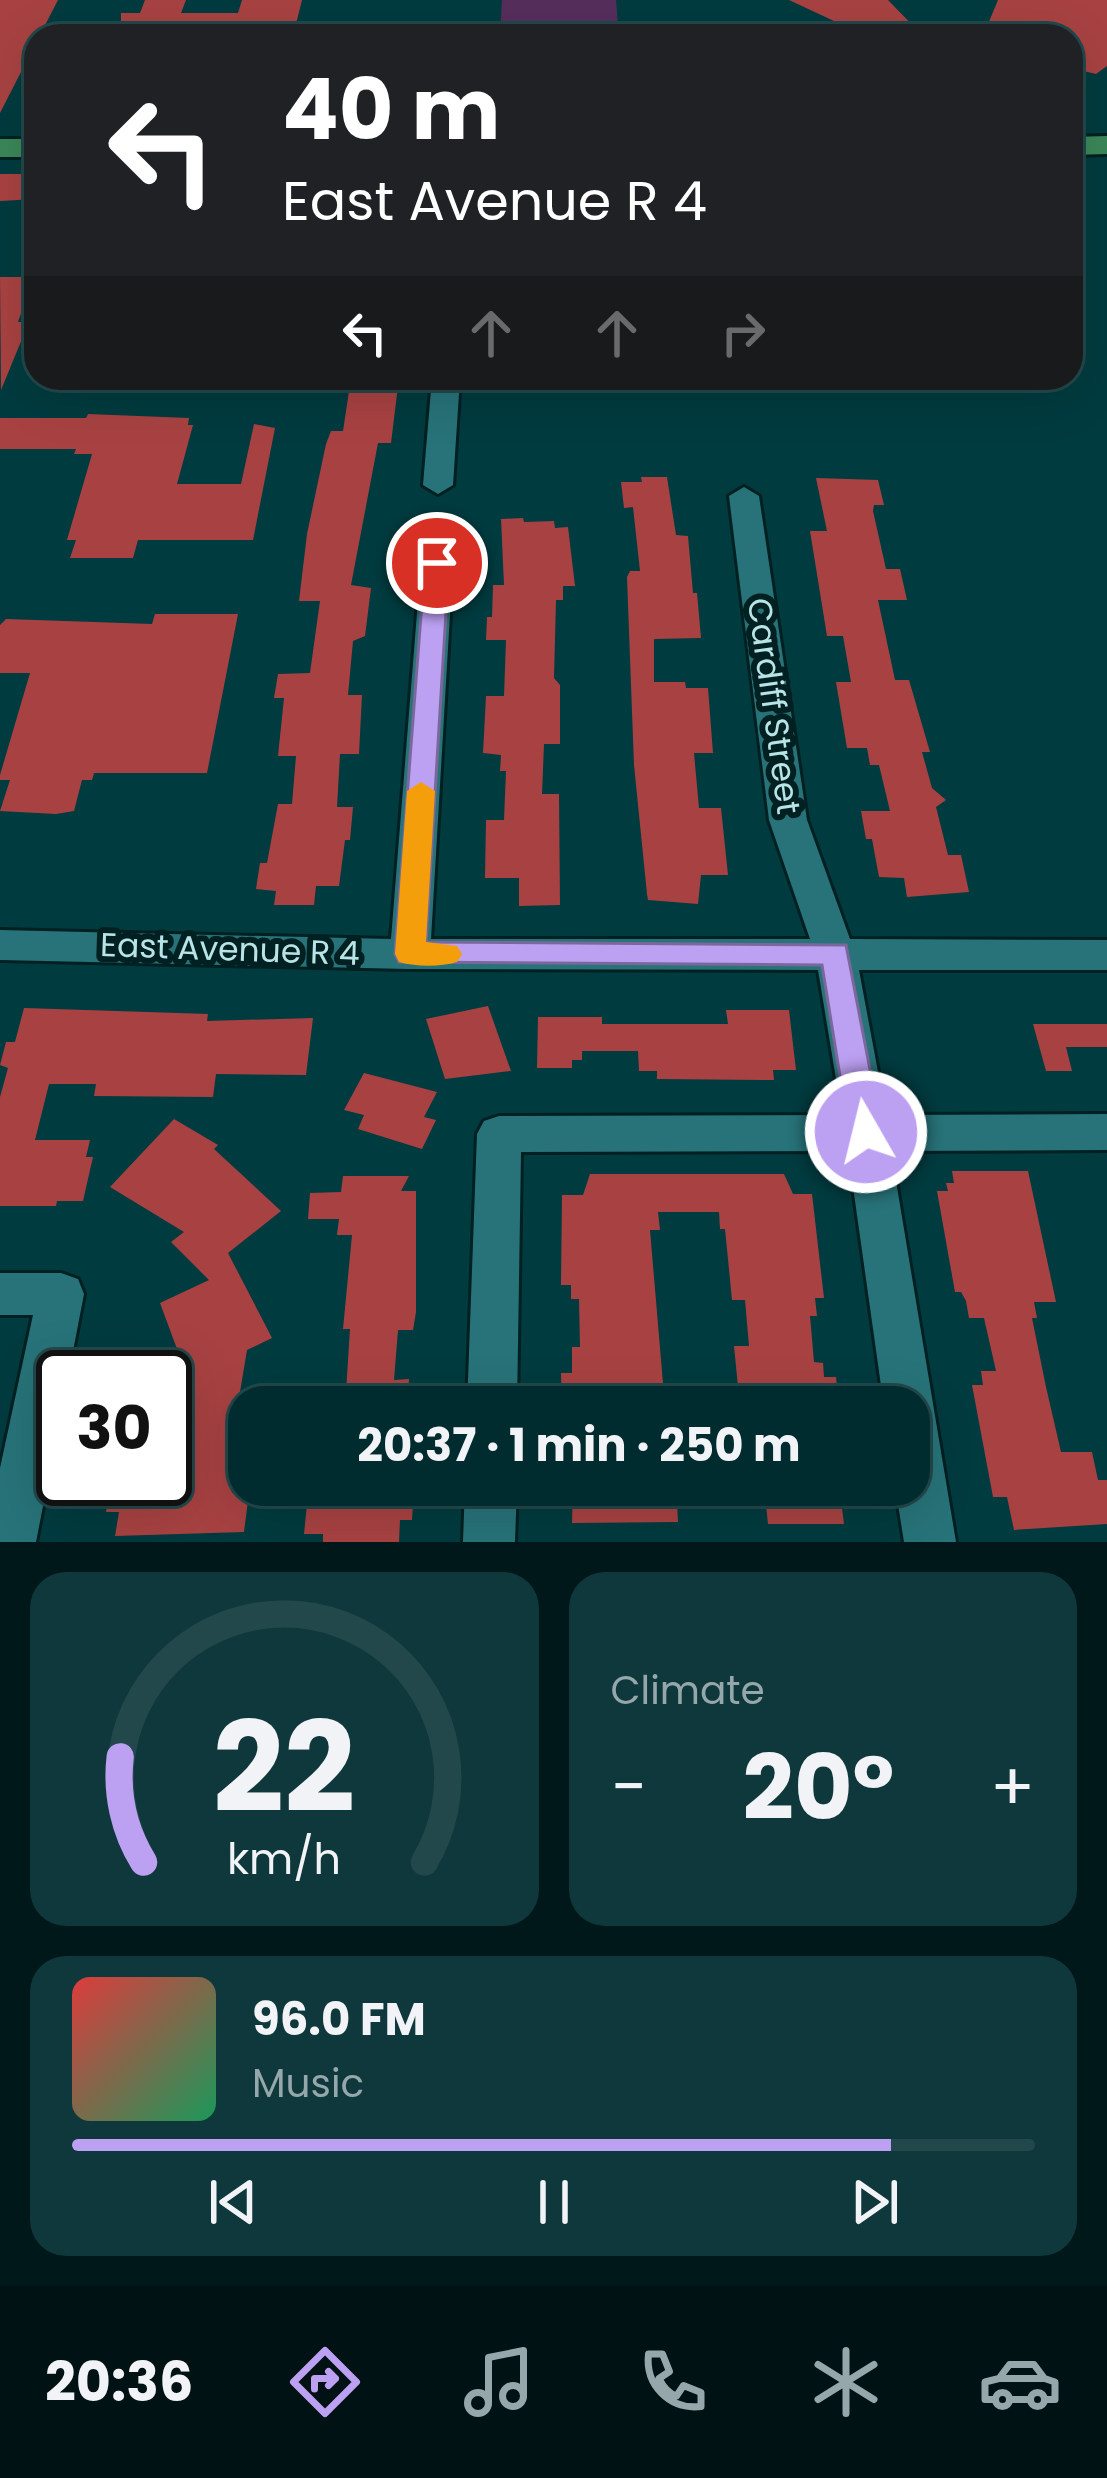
<!DOCTYPE html>
<html lang="en">
<head>
<meta charset="utf-8">
<style>
  :root { --surface:#002c2f; --page:#0e383b; --text:#f1f3f6; --muted:#95a7aa; --line:#22484b; --accent:#bca0f2 }
  body { margin:0; font-family:Poppins,sans-serif; background:var(--page); color:var(--text); height:100vh; display:flex; flex-direction:column; font-size:45px; white-space:nowrap }
  * { box-sizing:border-box; margin:0 }
  p { font-size:39px; color:var(--muted) }
  .icon { flex:none; width:66px; height:66px; fill:none; stroke:currentColor; stroke-width:2; stroke-linecap:round; stroke-linejoin:round }
  .map { position:relative; height:1542px; overflow:hidden }
  .drawer { display:flex; flex-direction:column; gap:30px; padding:30px; background:#00181a; flex:1 }
  .drawer>* { flex:none }
  .hud { position:absolute; left:24px; top:24px; width:1059px; height:366px; border-radius:36px; box-shadow:0 12px 48px #0002,0 0 0 3px var(--line); background:#202124; color:#fff; overflow:hidden }
  .speed { position:absolute; left:36px; top:1350px; display:flex; gap:24px; font-size:60px; font-weight:700; text-align:center }
  .speed>* { display:grid; place-content:center; width:156px; height:156px; border-radius:50%; background:var(--surface); box-shadow:0 12px 48px #0002,0 0 0 3px var(--line); line-height:1 }
  .speed .limit { border:6px solid #111; border-radius:18px; background:#fff; color:#111 }
  .pin { position:absolute; display:grid; place-items:center; width:102px; height:102px; color:#fff; margin:-51px; border:6px solid #fff; border-radius:50%; box-shadow:0 3px 12px #0007 }
  .me { position:absolute; width:132px; margin:-66px; rotate:352deg; stroke-linejoin:round; filter:drop-shadow(0 0 9px #0008) }
  .turn { display:flex; align-items:center; gap:42px; height:252px; padding:0 60px; font-size:54px }
  .turn .icon { width:156px; height:156px; stroke-width:2.5 }
  .turn b { display:block; font-size:84px; line-height:102px }
  .lanes { display:flex; align-items:center; height:114px; padding:0 60px; background:#0003; justify-content:center; gap:60px; direction:ltr }
  .lanes .off { opacity:.35 }
  .big { font-size:90px; font-weight:700; line-height:1.1 }
  .drawer .widget { flex:1; display:flex; flex-direction:column; justify-content:center; gap:18px; min-width:0; padding:0 42px; border-radius:36px; background:var(--page) }
  .drawer .dial { align-items:center; gap:0 }
  .dial svg { height:312px; overflow:visible; fill:none; stroke:var(--line); stroke-width:7; stroke-linecap:round; text-anchor:middle }
  .dial text { fill:var(--text); stroke:none }
  .song { display:flex; align-items:center; gap:36px }
  .cover { width:144px; height:144px; border-radius:18px; background:linear-gradient(135deg,hsl(0 70% 55%),hsl(150 70% 35%)) }
  .played { height:12px; border-radius:6px; background:linear-gradient(90deg,var(--accent) 85%,var(--line) 85%) }
  .keys { display:flex; justify-content:space-around; direction:ltr }
  .heat { display:flex; justify-content:space-between; align-items:center; font-size:66px; direction:ltr }
  .drawer .tiles { flex:1; display:grid; gap:30px; grid-template-columns:1fr 1fr }
  .widget:last-child { grid-column:span 2 }
  .trip { position:absolute; left:228px; top:1386px; width:702px; height:120px; border-radius:36px; background:var(--surface); box-shadow:0 12px 48px #0002,0 0 0 3px var(--line); font-weight:700; line-height:120px; text-align:center }
  .menu { display:flex; height:192px; justify-content:space-around; align-items:center; background:#001213; color:var(--muted) }
  .menu .icon { width:84px; height:84px }
  .menu .selected { color:var(--accent) }
  .menu b { font-size:54px; color:var(--text) }
  .map>svg:first-child { display:block }
  .green { fill:#562e5c }
  .building { fill:#a84242 }
  .lines { fill:none; stroke-linecap:round; stroke-linejoin:round }
  .minor-casing { stroke:#012022; stroke-width:6 }
  .major-casing { stroke:#012022; stroke-width:6 }
  .minor { fill:#277379; fill-rule:evenodd }
  .major { fill:#3b8759; fill-rule:evenodd }
  .route { fill:#bca0f2; stroke:#7a689d; stroke-width:3 }
  .slow { fill:#f59e0b }
  .labels { text-anchor:middle; dominant-baseline:central; stroke-width:12; stroke-linejoin:round; paint-order:stroke }
  .street-label { font-size:33px; fill:#b8e4e7; stroke:#012022 }
</style>
</head>
<body>
<div class="map">
<svg width="1107" height="1542" viewBox="0 0 1107 1542">
  <rect width="100%" height="100%" fill="#003b3f"/>
  <!-- green -->
  <path class="green" d="M 502,0 L 616,0 L 619,36 L 500,36 Z"/>
  <!-- building -->
  <path class="building" d="M 0,0 L 58,0 L 0,113 Z
    M 145,0 L 186,0 L 181,13 L 238,13 L 242,0 L 302,0 L 293,36 L 121,36 L 121,13 L 140,13 Z
    M 789,0 L 888,0 L 923,36 L 866,36 Z
    M 998,0 L 1107,0 L 1107,66 L 1096,74 L 1071,68 L 1071,36 L 983,36 Z
    M 0,174 L 36,174 L 36,199 L 0,201 Z
    M 0,277 L 34,277 L 18,322 L 29,322 L 1,390 Z
    M 351,378 L 399,378 L 391,443 L 378,443 L 351,585 L 371,588 L 365,636 L 353,641 L 348,695 L 362,695 L 359,754 L 340,754 L 337,807 L 353,807 L 350,840 L 345,840 L 339,886 L 316,886 L 314,905 L 274,905 L 276,891 L 256,889 L 260,863 L 267,863 L 278,804 L 292,804 L 296,756 L 278,756 L 284,698 L 274,698 L 278,674 L 310,673 L 320,601 L 299,601 L 307,534 L 326,444 L 331,431 L 343,431 Z
    M 88,414 L 189,418 L 188,425 L 193,425 L 177,484 L 241,484 L 254,424 L 275,428 L 253,540 L 138,540 L 133,558 L 70,558 L 76,540 L 67,540 L 92,454 L 74,454 L 76,449 L 0,449 L 0,418 L 86,418 Z
    M 641,477 L 667,477 L 676,535 L 688,536 L 693,593 L 697,593 L 701,638 L 654,639 L 654,682 L 685,682 L 686,688 L 708,688 L 713,753 L 694,753 L 699,808 L 721,808 L 728,875 L 701,875 L 698,904 L 648,900 L 647,894 L 634,765 L 627,577 L 630,571 L 640,571 L 633,507 L 624,508 L 621,482 L 642,482 Z
    M 816,478 L 878,480 L 884,505 L 874,505 L 873,511 L 886,569 L 900,569 L 907,600 L 878,600 L 895,680 L 909,680 L 930,752 L 922,752 L 932,788 L 946,800 L 936,807 L 948,855 L 961,855 L 969,892 L 907,897 L 904,878 L 879,877 L 872,839 L 866,839 L 861,811 L 890,811 L 879,765 L 870,765 L 867,748 L 847,748 L 836,682 L 851,682 L 843,636 L 827,636 L 810,531 L 827,531 Z
    M 523,518 L 524,522 L 554,521 L 555,528 L 568,527 L 575,586 L 563,586 L 563,600 L 556,600 L 554,678 L 560,685 L 560,744 L 544,744 L 542,794 L 559,794 L 560,905 L 519,906 L 519,878 L 485,878 L 486,820 L 504,820 L 506,771 L 500,771 L 501,755 L 483,753 L 486,696 L 504,696 L 506,640 L 486,640 L 487,617 L 492,617 L 493,585 L 504,585 L 501,519 Z
    M 155,614 L 238,614 L 207,773 L 94,773 L 92,780 L 82,780 L 74,811 L 56,814 L 0,811 L 10,780 L 0,780 L 0,775 L 30,673 L 0,673 L 0,625 L 6,619 L 152,624 Z
    M 488,1006 L 511,1071 L 445,1079 L 426,1019 Z
    M 24,1008 L 208,1014 L 207,1021 L 313,1018 L 306,1075 L 216,1074 L 213,1097 L 94,1096 L 96,1084 L 49,1084 L 35,1140 L 90,1140 L 86,1157 L 93,1157 L 83,1201 L 57,1201 L 56,1206 L 0,1206 L 0,1097 L 8,1068 L 0,1065 L 6,1042 L 15,1042 Z
    M 726,1010 L 789,1010 L 796,1070 L 773,1070 L 774,1080 L 657,1079 L 657,1071 L 639,1071 L 638,1051 L 582,1051 L 582,1060 L 572,1060 L 572,1068 L 537,1068 L 538,1017 L 602,1017 L 602,1024 L 728,1024 Z
    M 1033,1024 L 1107,1024 L 1107,1047 L 1066,1047 L 1072,1071 L 1046,1071 Z
    M 364,1073 L 437,1092 L 424,1117 L 436,1120 L 422,1149 L 358,1129 L 364,1115 L 344,1110 Z
    M 174,1119 L 218,1145 L 214,1149 L 281,1211 L 228,1253 L 272,1338 L 247,1350 L 239,1398 L 249,1398 L 249,1429 L 241,1429 L 232,1493 L 249,1493 L 244,1532 L 115,1536 L 119,1512 L 106,1512 L 112,1479 L 165,1479 L 165,1375 L 187,1376 L 160,1303 L 209,1280 L 171,1242 L 184,1232 L 110,1187 Z
    M 952,1171 L 1028,1171 L 1056,1302 L 1034,1302 L 1037,1318 L 1032,1318 L 1046,1387 L 1061,1452 L 1092,1452 L 1098,1480 L 1107,1480 L 1107,1524 L 1014,1530 L 1007,1497 L 993,1497 L 972,1385 L 983,1385 L 981,1371 L 996,1371 L 984,1318 L 969,1318 L 966,1301 L 961,1292 L 955,1292 L 937,1191 L 948,1191 L 946,1183 L 954,1183 Z
    M 590,1174 L 784,1174 L 793,1194 L 812,1194 L 824,1298 L 815,1298 L 817,1316 L 810,1316 L 814,1362 L 823,1363 L 824,1377 L 836,1377 L 839,1407 L 740,1407 L 734,1346 L 749,1346 L 745,1300 L 732,1300 L 725,1229 L 720,1229 L 719,1212 L 658,1212 L 660,1230 L 650,1230 L 665,1407 L 562,1407 L 561,1373 L 572,1373 L 572,1347 L 580,1347 L 579,1299 L 571,1299 L 571,1285 L 561,1285 L 562,1195 L 583,1195 Z
    M 343,1176 L 409,1176 L 401,1191 L 416,1191 L 416,1312 L 413,1330 L 398,1330 L 394,1380 L 409,1379 L 407,1407 L 345,1407 L 350,1329 L 343,1329 L 352,1235 L 337,1235 L 339,1219 L 308,1219 L 310,1193 L 341,1192 Z
    M 309,1485 L 414,1485 L 412,1520 L 400,1520 L 399,1542 L 323,1542 L 323,1534 L 304,1534 Z
    M 573,1485 L 676,1485 L 678,1522 L 572,1523 Z
    M 764,1485 L 839,1485 L 844,1524 L 768,1524 Z"/>
  <g class="lines">
    <!-- minor casing -->
    <g class="minor-casing">
      <path id="minor" d="M 432,378 L 460,378 L 453,485 L 438,494 L 423,485 Z
        M 744,487 L 759,496 L 807,820 L 850,939 L 1107,940 L 1107,970 L 859,970 L 886,1115 L 1107,1114 L 1107,1150 L 891,1151 L 956,1542 L 904,1542 L 895,1485 L 909,1485 L 909,1407 L 884,1407 L 848,1151 L 521,1152 L 517,1407 L 467,1407 L 477,1134 L 484,1121 L 499,1116 L 842,1115 L 818,970 L 408,969 L 0,960 L 0,930 L 391,939 L 421,563 L 437,554 L 453,563 L 431,939 L 810,939 L 769,820 L 729,496 Z
        M 0,1273 L 61,1273 L 78,1279 L 84,1294 L 68,1377 L 63,1377 L 63,1404 L 36,1542 L 0,1542 L 0,1468 L 33,1315 L 0,1315 Z
        M 465,1485 L 517,1485 L 515,1542 L 463,1542 Z"/>
    </g>
    <!-- major casing -->
    <g class="major-casing">
      <path id="major" d="M 1107,136 L 1107,154 L 1071,155 L 1071,137 Z
        M 0,139 L 36,139 L 36,157 L 0,157 Z"/>
    </g>
    <!-- minor -->
    <use href="#minor" class="minor"/>
    <!-- major -->
    <use href="#major" class="major"/>
  </g>
  <!-- route -->
  <path class="route" d="M 437,556 L 449,563 L 426,942 L 846,945 L 882,1132 L 877,1142 L 866,1146 L 854,1142 L 849,1132 L 822,965 L 399,962 L 395,954 L 425,563 Z"/>
  <!-- slow -->
  <path class="slow" d="M 421,782 L 435,791 L 426,942 L 457,946 L 462,954 L 457,962 C 440,967 417,967 399,962 L 395,954 L 407,791 Z"/>
  <g class="labels">
    <!-- street labels -->
    <g class="street-label">
      <text transform="translate(774 706) rotate(82)">Cardiff Street</text>
      <text transform="translate(230 949) rotate(2)">East Avenue R 4</text>
    </g>
  </g>
</svg>
<div class="speed"><div class="limit">30</div></div>
<div class="pin" style="left:437px;top:563px;background:#d93025"><svg class="icon" aria-label="arrive" viewBox="0 0 24 24"><path d="M6 21V4h12l-3 4 3 4H6"/></svg></div>
<svg class="me" style="left:866px;top:1132px" viewBox="-20 -20 40 40"><circle r="17" fill="#bca0f2" stroke="#fff" stroke-width="3"/><path d="M0-11L8 9 0 5-8 9z" fill="#fff"/></svg>
<div class="trip">20:37 · 1 min · 250 m</div>
<div class="hud">
<div class="turn"><svg class="icon" aria-label="left" viewBox="0 0 24 24"><path d="M17 20v-9H6M10 6l-5 5 5 5"/></svg><div><b>40 m</b>East Avenue R 4</div></div>
<div class="lanes"><svg class="icon" aria-label="left" viewBox="0 0 24 24"><path d="M17 20v-9H6M10 6l-5 5 5 5"/></svg><svg class="icon off" aria-label="ahead" viewBox="0 0 24 24"><path d="M12 20V5M6 11l6-6 6 6"/></svg><svg class="icon off" aria-label="ahead" viewBox="0 0 24 24"><path d="M12 20V5M6 11l6-6 6 6"/></svg><svg class="icon off" aria-label="right" viewBox="0 0 24 24"><path d="M7 20v-9h11M14 6l5 5-5 5"/></svg></div>
</div>
</div>
<section class="drawer">
<div class="tiles">
<div class="widget dial"><svg viewBox="0 0 100 80">
<path d="M14 69A42 42 0 1 1 86 69"/>
<path d="M14 69A42 42 0 0 1 8 42" stroke="#bca0f2"/>
<text x="50" y="56" font-size="32" font-weight="700">22</text>
<text x="50" y="72" font-size="11">km/h</text>
</svg></div>
<div class="widget"><p>Climate</p>
<div class="heat"><a>−</a><b class="big">20°</b><a>+</a></div>
</div>
<div class="widget">
<div class="song"><i class="cover"></i><div><b>96.0 FM</b><p>Music</p></div></div>
<div class="played"></div>
<div class="keys"><svg class="icon" aria-label="previous" viewBox="0 0 24 24"><path d="M18 5L8 12l10 7zM5 5v14"/></svg><svg class="icon" aria-label="pause" viewBox="0 0 24 24"><path d="M8 5v14M16 5v14"/></svg><svg class="icon" aria-label="next" viewBox="0 0 24 24"><path d="M6 5l10 7-10 7zM19 5v14"/></svg></div>
</div>
</div>
</section>
<nav class="menu">
<b>20:36</b>
<svg class="icon selected" aria-label="directions" viewBox="0 0 24 24"><path d="M12 3l9 9-9 9-9-9zM9 14v-3h6M13 9l2 2-2 2"/></svg>
<svg class="icon" aria-label="music" viewBox="0 0 24 24"><path d="M9 18V5l10-2v13"/><circle cx="6" cy="18" r="3"/><circle cx="16" cy="16" r="3"/></svg>
<svg class="icon" aria-label="phone" viewBox="0 0 24 24"><path d="M5 4h4l2 5-3 2q2 4 5 5l2-3 5 2v4C11 20 4 13 5 4z"/></svg>
<svg class="icon" aria-label="climate" viewBox="0 0 24 24"><path d="M12 3v18M4 7l16 10M4 17L20 7"/></svg>
<svg class="icon" aria-label="car" viewBox="0 0 24 24"><path d="M5 17H2v-5l4-1 3-4h7l3 4 3 1v5h-3M9 17h6M6 11h13"/><circle cx="7" cy="17" r="2"/><circle cx="17" cy="17" r="2"/></svg>
</nav>
</body>
</html>
